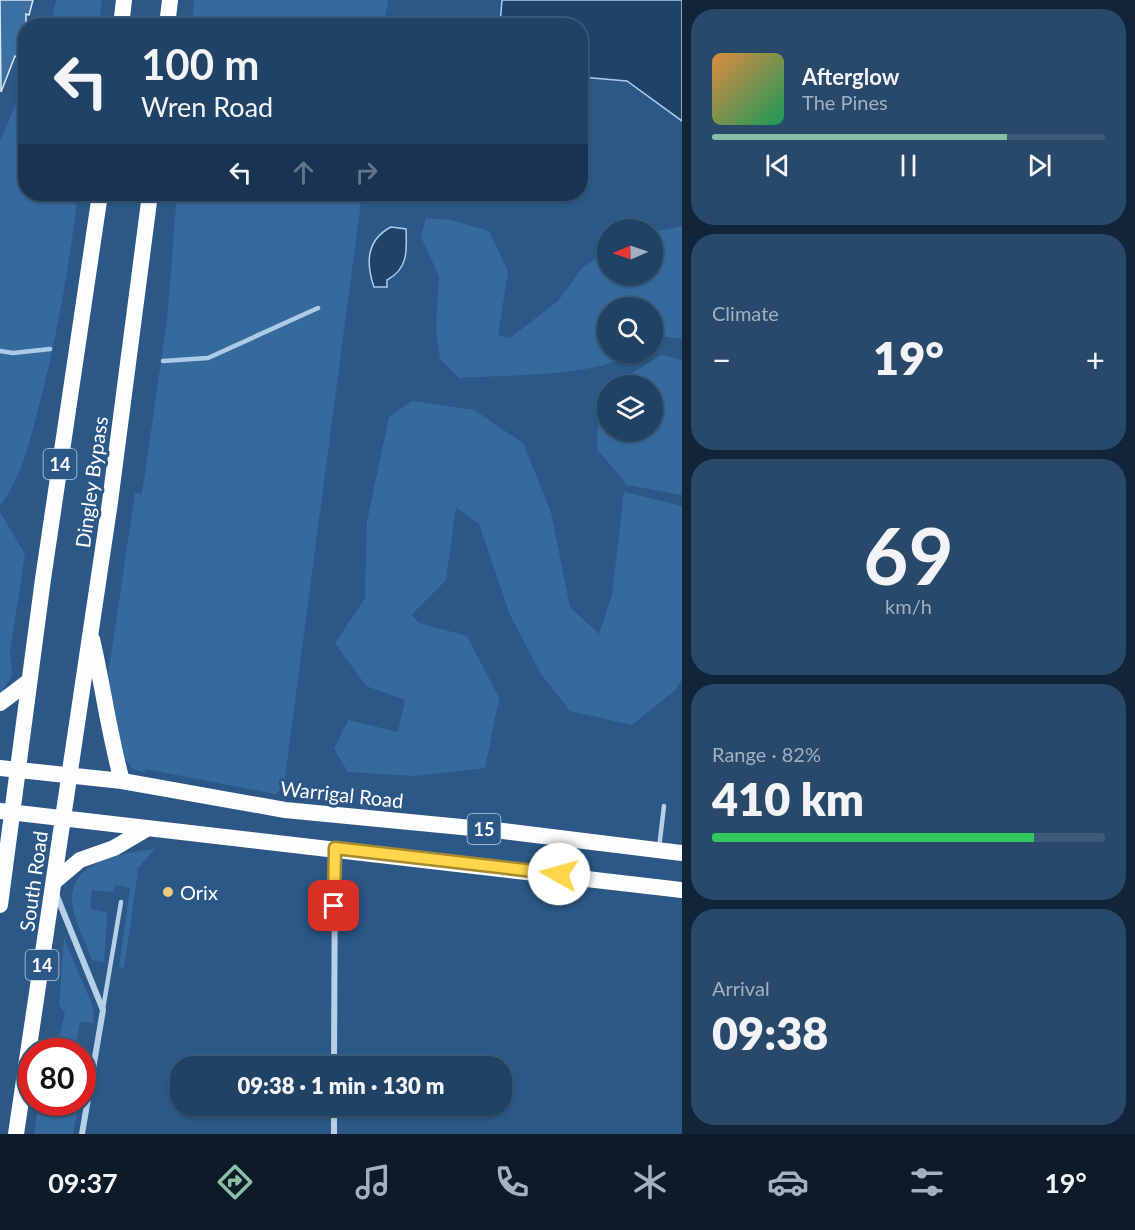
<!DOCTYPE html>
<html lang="en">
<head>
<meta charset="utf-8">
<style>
  :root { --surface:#204264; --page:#28496a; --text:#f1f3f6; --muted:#a2b0bf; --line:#3d5b78; --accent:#8abfa5 }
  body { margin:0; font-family:Lato,sans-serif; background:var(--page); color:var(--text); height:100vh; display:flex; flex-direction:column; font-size:22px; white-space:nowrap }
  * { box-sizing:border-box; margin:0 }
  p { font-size:20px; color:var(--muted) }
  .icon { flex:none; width:33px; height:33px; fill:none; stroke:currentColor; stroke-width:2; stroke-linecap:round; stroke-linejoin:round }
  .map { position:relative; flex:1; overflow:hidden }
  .drawer { display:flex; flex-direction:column; gap:9px; padding:9px; background:#122437; width:453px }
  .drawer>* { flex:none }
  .guide { position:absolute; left:18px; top:18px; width:570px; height:183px; border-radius:24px; box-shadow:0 2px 4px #0004,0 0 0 2px var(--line); background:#204264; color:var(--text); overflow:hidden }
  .needle { width:39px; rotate:268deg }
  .buttons { position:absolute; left:597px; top:219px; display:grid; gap:12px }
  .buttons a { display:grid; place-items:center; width:66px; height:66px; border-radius:50%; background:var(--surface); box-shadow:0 2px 4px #0004,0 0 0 2px var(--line); font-size:30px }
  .speed { position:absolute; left:18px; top:1038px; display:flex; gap:12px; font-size:30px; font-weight:700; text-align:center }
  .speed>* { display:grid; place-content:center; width:78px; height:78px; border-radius:50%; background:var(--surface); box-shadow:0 2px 4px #0004,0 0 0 2px var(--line); line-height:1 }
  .speed .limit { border:9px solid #d22; background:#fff; color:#111 }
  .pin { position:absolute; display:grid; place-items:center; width:51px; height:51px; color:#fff; margin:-26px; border-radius:12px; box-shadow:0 3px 9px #0006 }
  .me { position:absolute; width:66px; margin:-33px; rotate:277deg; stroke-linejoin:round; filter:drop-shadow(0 0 4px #0008) }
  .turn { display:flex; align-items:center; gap:21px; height:126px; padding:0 24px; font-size:27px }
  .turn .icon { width:78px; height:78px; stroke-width:2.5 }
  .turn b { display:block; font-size:42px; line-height:51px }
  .lanes { display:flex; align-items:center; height:57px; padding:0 24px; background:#0003; justify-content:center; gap:30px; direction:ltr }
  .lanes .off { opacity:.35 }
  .big { font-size:45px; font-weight:800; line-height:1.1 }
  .drawer .card { flex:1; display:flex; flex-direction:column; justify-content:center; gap:9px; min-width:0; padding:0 21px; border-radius:24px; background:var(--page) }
  .drawer .dial { align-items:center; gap:0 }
  .dial b { font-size:78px; line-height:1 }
  .song { display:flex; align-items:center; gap:18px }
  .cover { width:72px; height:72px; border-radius:9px; background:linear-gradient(135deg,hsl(30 70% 55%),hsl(150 70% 35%)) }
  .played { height:6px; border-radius:3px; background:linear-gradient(90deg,var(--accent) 75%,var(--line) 75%) }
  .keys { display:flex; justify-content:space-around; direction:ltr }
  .heat { display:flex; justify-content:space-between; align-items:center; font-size:33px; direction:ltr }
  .charge { height:9px; border-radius:4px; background:linear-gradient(90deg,#34c759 82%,var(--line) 0) }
  .trip { position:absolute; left:170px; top:1056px; width:342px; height:60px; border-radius:24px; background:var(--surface); box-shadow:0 2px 4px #0004,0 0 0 2px var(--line); font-weight:800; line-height:60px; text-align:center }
  .dock { display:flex; height:96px; justify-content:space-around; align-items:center; background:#0d1a28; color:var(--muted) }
  .dock .icon { width:42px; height:42px }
  .dock .on { color:var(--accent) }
  .dock b { font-size:27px; color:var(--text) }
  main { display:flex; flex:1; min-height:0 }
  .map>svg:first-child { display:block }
  .green { fill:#366a9d }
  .water { fill:#1f4268; stroke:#accbe7; stroke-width:1.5 }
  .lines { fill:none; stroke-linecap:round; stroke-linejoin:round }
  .stream { stroke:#accbe7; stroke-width:4.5 }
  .building { fill:#3c6fa2; stroke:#dae8f6; stroke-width:1.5 }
  .service { stroke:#b7cfe7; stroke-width:4.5 }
  .minor { stroke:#b7cfe7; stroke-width:6 }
  .trunk { stroke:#fcfdfe; stroke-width:16 }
  .route-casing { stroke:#a68a30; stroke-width:15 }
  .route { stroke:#ffd54a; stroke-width:10 }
  .poi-dot { fill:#edc87f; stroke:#2b5886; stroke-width:2 }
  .labels { text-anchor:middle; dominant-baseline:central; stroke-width:6; stroke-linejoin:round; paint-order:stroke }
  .shield { fill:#2b5886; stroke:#bfcddb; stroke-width:1.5 }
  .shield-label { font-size:18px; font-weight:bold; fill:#fff }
  .street-label { font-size:20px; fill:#fff; stroke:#2b5886 }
  .poi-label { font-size:20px; fill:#fff; stroke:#2b5886; text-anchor:start }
</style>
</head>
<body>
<main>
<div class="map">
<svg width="682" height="1134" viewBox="0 0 682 1134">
  <rect width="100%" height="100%" fill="#2b5886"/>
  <!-- green -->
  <path class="green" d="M 56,0 L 102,0 L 99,25 L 51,25 Z
    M 194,0 L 388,0 L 384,25 L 192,25 Z
    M 25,84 L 26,194 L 78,194 C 69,267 57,338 38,409 C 29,444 22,476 0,506 L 0,140 Z
    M 177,194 L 362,194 L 284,785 L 276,794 L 145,769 L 145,773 L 132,768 L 121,755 L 108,676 L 135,493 L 142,494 L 167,320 Z
    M 426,218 L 451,220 L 489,231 L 508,272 L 498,335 L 510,338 L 558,301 L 583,267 L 607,251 L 608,274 L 652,274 L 653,232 L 682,226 L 682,339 L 659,336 L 653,340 L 652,308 L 608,308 L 608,352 L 634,353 C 596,377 505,375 459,378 L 440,359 L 436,330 L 439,276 L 421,237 Z
    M 661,355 L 682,360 L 682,495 L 627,485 L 597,449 L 599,399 L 607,391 L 608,430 L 652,430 L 652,386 L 613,385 Z
    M 412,401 L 474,410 L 523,443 L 551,512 L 570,607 L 599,634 L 612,595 L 624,492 L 682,506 L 682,680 L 675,690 L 632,725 L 570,711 L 541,674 L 510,615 L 479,524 L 456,507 L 446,580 L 411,615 L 419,623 L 467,636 L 499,698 L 485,768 L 415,776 L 348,772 L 334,749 L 348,720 L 398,732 L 405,700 L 366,686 L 335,643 L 365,598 L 367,522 L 389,417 Z
    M 0,512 L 25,554 L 10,652 L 12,676 L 0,694 Z
    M 155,849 L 136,870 L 138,872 L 124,968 L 119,967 L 130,888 L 116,885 L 113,892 L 92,890 L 90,909 L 105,912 L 107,915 L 104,962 L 92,960 C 86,943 76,925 73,908 C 64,861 123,853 155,849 Z
    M 64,938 L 93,1007 L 94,1023 L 80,1022 L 75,1051 L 50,1051 L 58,1044 L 65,1013 L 59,1005 Z
    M 39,1103 L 79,1103 L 73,1134 L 34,1134 Z"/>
  <!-- water -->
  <path class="water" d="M 502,0 L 682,0 L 682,121 L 627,81 L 581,77 L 580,26 L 500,25 Z
    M 391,227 L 406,229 C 407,251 408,269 387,280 L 387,287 L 374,287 C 366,264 366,240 391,227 Z"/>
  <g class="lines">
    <!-- stream -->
    <path class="stream" d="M 0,351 L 13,353 L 50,349
      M 163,361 L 208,358 L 318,308"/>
  </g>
  <!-- building -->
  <path class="building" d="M 0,0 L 33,0 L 29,15 L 26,14 L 26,45 L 21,59 L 15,56 L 1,92 Z"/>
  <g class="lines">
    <!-- service -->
    <path class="service" d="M 659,848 L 664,806
      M 103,1009 L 121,902"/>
    <!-- minor -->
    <path class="minor" d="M 56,894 L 103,1010 L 82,1134
      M 334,1066 L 335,852
      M 334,1134 L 334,1106"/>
    <!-- trunk -->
    <path class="trunk" d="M 121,26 L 124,0
      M 167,26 L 170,0
      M 92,639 C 103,686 109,734 122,781
      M 0,703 L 28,682
      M 0,768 L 122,781 L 285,810 L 503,831 L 682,853
      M 0,811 L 682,890
      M 54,882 L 80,860 L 114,848 L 148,828
      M 0,905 L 43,579 L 100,194
      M 16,1134 L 110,502 L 150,194"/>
  </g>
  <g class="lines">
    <!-- route casing -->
    <g class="route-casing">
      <path id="route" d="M 334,906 L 335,848 L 559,874"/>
    </g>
    <!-- route -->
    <use href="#route" class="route"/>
  </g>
  <!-- markers -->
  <circle class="poi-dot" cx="168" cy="892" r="6"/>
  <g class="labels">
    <!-- shield labels -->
    <g class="shield">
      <rect x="43.5" y="449" width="33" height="30" rx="4.5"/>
      <rect x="467.5" y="814" width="33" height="30" rx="4.5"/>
      <rect x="25.5" y="950" width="33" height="30" rx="4.5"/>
    </g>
    <g class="shield-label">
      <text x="60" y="464">14</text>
      <text x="484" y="829">15</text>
      <text x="42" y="965">14</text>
    </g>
    <!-- street labels -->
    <g class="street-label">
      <text transform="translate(91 482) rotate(-82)">Dingley Bypass</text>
      <text transform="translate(342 794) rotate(6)">Warrigal Road</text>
      <text transform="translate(33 881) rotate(-82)">South Road</text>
    </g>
    <!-- poi labels -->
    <g class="poi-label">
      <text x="180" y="892">Orix</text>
    </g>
  </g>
</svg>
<div class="buttons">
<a><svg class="needle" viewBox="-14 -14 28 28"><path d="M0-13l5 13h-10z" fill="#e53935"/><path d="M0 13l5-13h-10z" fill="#a2b0bf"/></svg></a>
<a><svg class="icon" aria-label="search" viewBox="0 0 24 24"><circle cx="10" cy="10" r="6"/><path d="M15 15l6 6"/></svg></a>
<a><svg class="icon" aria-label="layers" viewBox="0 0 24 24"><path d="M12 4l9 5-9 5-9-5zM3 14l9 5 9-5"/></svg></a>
</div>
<div class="speed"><div class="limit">80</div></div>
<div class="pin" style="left:334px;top:906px;background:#d93025"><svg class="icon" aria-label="arrive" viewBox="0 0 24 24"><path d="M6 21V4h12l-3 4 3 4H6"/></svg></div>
<svg class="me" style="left:559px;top:874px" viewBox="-20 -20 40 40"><circle r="19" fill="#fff"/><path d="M0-13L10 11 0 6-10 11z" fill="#ffd54a"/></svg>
<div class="trip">09:38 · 1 min · 130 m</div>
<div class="guide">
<div class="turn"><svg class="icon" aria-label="left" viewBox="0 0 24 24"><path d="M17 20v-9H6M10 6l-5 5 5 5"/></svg><div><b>100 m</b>Wren Road</div></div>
<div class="lanes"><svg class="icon" aria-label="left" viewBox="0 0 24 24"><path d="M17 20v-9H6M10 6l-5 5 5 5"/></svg><svg class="icon off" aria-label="ahead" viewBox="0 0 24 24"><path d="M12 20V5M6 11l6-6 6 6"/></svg><svg class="icon off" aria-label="right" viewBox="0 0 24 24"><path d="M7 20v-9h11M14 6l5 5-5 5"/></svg></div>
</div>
</div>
<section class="drawer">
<div class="card">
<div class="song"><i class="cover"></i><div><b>Afterglow</b><p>The Pines</p></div></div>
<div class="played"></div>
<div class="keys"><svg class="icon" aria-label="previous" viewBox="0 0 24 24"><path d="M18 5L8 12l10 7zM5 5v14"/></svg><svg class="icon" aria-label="pause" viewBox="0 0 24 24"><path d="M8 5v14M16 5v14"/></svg><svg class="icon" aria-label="next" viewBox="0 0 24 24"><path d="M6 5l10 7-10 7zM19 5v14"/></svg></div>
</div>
<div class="card"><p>Climate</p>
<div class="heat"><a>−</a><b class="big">19°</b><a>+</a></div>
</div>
<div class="card dial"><b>69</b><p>km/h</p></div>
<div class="card"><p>Range · 82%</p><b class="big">410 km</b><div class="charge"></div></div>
<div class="card"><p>Arrival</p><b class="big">09:38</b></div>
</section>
</main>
<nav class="dock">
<b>09:37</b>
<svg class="icon on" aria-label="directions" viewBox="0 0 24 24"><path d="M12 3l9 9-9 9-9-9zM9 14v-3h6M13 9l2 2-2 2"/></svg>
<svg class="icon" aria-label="music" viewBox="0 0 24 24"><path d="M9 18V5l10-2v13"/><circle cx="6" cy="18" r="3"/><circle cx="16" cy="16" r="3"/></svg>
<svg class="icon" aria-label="phone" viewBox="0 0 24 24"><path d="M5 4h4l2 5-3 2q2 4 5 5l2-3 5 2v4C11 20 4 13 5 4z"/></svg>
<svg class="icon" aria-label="climate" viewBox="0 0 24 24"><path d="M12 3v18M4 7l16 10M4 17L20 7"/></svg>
<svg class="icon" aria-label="car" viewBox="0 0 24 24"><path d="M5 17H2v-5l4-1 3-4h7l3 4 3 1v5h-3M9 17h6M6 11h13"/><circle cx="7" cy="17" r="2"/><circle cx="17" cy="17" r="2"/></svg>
<svg class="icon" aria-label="filters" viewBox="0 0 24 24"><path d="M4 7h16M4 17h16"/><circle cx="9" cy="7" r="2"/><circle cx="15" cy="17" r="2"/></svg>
<b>19°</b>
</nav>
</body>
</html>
